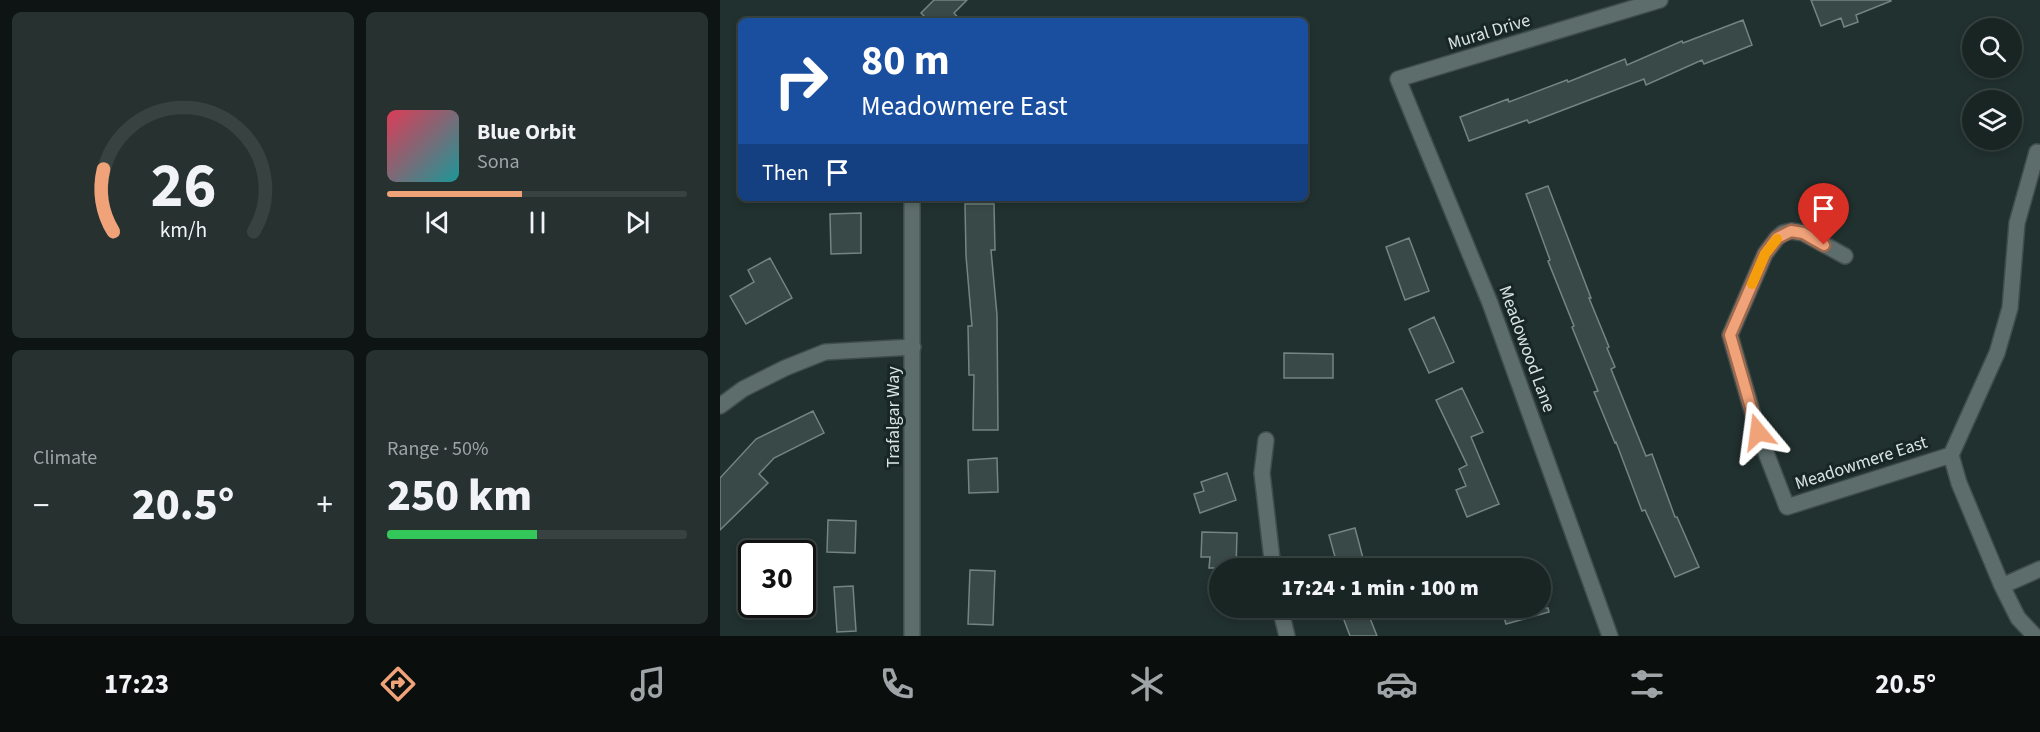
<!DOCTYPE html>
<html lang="en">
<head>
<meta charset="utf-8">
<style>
  :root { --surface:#192523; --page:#263130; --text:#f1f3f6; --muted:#9fa5a6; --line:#374241; --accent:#f0a279 }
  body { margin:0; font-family:"Source Sans 3",sans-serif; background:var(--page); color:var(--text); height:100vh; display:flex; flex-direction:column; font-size:22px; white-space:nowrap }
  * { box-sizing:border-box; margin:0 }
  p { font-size:20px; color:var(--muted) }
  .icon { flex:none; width:33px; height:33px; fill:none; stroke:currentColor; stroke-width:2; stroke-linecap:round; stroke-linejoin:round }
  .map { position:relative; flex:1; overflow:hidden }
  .side { display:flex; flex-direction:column; gap:12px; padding:12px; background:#0e1413; width:720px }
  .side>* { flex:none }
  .hud { position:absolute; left:18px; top:18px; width:570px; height:183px; border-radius:9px; box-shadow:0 3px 9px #0003,0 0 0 2px var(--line); background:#1a4fa0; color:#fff; overflow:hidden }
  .tools { position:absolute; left:1242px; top:18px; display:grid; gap:12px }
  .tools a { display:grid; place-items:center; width:60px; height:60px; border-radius:50%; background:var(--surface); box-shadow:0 3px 9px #0003,0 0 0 2px var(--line); font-size:30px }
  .speed { position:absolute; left:18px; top:540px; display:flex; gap:12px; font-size:30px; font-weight:700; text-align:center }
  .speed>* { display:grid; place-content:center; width:78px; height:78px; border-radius:50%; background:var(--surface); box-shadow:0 3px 9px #0003,0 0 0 2px var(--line); line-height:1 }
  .speed .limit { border:3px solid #111; border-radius:9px; background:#fff; color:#111 }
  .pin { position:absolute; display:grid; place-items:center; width:51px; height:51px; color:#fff; margin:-62px -26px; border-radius:50% 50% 50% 0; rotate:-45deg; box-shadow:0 0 6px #0007 }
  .pin .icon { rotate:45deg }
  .me { position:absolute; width:66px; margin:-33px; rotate:344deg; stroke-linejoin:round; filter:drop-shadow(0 0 4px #0008) }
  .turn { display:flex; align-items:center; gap:21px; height:126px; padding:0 24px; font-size:27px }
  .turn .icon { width:78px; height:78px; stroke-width:2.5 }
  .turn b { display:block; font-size:42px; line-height:51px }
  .then { display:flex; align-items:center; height:57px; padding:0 24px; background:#0003; gap:12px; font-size:22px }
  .big { font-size:45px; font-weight:800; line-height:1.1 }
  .side .widget { flex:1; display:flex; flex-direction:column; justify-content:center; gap:9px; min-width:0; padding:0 21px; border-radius:9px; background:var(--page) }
  .side .dial { align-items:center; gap:0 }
  .dial svg { height:156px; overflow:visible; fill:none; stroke:var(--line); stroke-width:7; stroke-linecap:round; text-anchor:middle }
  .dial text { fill:var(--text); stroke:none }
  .song { display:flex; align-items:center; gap:18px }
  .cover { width:72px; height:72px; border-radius:9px; background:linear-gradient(135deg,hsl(350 70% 55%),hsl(180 70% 35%)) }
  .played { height:6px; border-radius:3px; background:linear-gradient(90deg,var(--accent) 45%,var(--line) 45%) }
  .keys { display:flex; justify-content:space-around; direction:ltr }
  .heat { display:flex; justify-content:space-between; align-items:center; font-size:33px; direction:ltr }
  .charge { height:9px; border-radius:4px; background:linear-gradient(90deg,#34c759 50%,var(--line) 0) }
  .side .tiles { flex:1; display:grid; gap:12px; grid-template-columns:repeat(2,1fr) }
  .trip { position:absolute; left:489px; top:558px; width:342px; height:60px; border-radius:30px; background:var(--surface); box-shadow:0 3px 9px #0003,0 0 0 2px var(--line); font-weight:800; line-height:60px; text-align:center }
  .tabs { display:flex; height:96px; justify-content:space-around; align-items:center; background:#0a0f0e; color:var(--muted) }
  .tabs .icon { width:42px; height:42px }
  .tabs .current { color:var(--accent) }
  .tabs b { font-size:27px; color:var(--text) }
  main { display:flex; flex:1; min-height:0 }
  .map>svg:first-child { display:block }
  .building { fill:#384947; stroke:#738582; stroke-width:1.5 }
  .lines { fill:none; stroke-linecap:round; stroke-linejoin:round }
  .minor-casing { stroke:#3f4e4c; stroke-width:18 }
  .minor { stroke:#5d6d6b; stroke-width:15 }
  .route-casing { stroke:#9c694f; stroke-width:15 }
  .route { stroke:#f0a279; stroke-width:10 }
  .slow { stroke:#f59e0b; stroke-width:10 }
  .labels { text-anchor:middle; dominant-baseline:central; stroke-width:6; stroke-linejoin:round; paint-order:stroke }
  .street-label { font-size:18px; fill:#dae4e2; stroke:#182725 }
</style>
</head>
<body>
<main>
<section class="side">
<div class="tiles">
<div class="widget dial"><svg viewBox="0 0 100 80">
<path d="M14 69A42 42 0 1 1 86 69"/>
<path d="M14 69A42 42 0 0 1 9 37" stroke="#f0a279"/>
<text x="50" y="56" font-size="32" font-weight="700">26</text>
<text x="50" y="72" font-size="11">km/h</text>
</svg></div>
<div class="widget">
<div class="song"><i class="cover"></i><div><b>Blue Orbit</b><p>Sona</p></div></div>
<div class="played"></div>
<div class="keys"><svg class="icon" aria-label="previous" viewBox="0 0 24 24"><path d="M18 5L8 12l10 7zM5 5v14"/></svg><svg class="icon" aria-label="pause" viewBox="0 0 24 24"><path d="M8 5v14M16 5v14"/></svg><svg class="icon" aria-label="next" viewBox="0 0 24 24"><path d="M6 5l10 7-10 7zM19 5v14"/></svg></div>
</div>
<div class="widget"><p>Climate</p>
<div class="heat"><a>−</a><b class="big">20.5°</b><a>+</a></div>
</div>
<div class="widget"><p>Range · 50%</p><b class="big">250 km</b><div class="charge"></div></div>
</div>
</section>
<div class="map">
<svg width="1320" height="636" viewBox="0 0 1320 636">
  <rect width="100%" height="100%" fill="#21312f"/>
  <!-- building -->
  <path class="building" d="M 214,0 L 247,0 L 234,13 L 241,21 L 209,21 L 201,13 Z
    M 1091,0 L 1170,0 L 1171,1 L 1136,15 L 1138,22 L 1124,27 L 1121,18 L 1101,26 Z
    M 1023,20 L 1032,45 L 984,64 L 982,60 L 926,85 L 924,79 L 809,123 L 807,120 L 749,141 L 740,117 L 788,99 L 789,102 L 847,80 L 848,82 L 905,59 L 907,65 L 962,41 L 963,43 Z
    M 828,186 L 871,298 L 869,298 L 889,347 L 887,348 L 895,367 L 891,369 L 926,456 L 932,454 L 955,517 L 957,517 L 979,567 L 955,577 L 925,510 L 922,511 L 896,442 L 895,443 L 874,392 L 878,391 L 852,327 L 854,326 L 828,261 L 830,260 L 806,194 Z
    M 245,204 L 274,204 L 275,250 L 271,250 L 277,315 L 278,430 L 253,430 L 254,375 L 249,375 L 248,326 L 252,326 L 246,256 Z
    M 141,213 L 141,253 L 111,254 L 110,214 Z
    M 689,238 L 709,291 L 685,300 L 666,247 Z
    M 50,258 L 72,298 L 26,324 L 10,296 L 34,282 L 28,270 Z
    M 714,317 L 734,362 L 709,373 L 689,329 Z
    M 564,353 L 613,354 L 613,378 L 564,378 Z
    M 742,388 L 763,432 L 751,437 L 779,504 L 747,517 L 736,490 L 746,486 L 739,469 L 747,465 L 716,400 Z
    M 93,411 L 104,433 L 54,458 L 39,474 L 48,483 L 0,530 L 0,478 L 36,439 Z
    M 277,458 L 278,492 L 249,493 L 248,460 Z
    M 507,473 L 516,500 L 480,513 L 474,494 L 484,491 L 481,482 Z
    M 108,520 L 136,521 L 135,553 L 107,552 Z
    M 635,528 L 644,562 L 639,563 L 641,568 L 618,568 L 609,535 Z
    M 482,532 L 517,533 L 516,568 L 489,568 L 490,557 L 481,557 Z
    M 250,570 L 275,571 L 273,625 L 248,624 Z
    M 133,586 L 136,631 L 117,632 L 114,587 Z
    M 632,608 L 646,608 L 657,636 L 630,636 L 621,612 Z
    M 781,608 L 828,608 L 829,612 L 786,624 Z"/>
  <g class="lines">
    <!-- minor casing -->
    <g class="minor-casing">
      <path id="minor" d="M 192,198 L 192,636
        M 1125,256 L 1083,233 L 1071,231 L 1063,233 L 1057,238 L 1045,254 L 1010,335 L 1038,432 L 1067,507 L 1231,455
        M 0,406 L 23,389 L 65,368 L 105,352 L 193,347
        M 546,440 L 542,473 L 553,568
        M 1231,455 L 1277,353 L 1290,308 L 1297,223 L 1317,152
        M 1231,455 L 1239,483 L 1282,586 L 1298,618 L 1315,636
        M 1282,586 L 1320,569
        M 560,608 L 567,636
        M 890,636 L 770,303 L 678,79 L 940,0"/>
    </g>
    <!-- minor -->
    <use href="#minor" class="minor"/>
  </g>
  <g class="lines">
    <!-- route casing -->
    <g class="route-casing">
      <path id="route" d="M 1038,432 L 1010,335 L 1045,254 L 1057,238 L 1071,231 L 1083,233 L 1104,245"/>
    </g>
    <!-- route -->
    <use href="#route" class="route"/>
    <!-- slow -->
    <path class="slow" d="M 1032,284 L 1045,254 L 1057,239"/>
  </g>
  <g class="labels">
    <!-- street labels -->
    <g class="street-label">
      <text transform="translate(769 32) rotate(-17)">Mural Drive</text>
      <text transform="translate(807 349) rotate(70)">Meadowood Lane</text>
      <text transform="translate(173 417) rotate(-90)">Trafalgar Way</text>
      <text transform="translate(1141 463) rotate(-18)">Meadowmere East</text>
    </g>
  </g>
</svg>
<div class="tools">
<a><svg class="icon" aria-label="search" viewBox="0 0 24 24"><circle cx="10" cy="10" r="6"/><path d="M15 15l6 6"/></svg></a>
<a><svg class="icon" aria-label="layers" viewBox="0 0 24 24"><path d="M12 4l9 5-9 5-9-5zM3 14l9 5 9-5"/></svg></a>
</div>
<div class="speed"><div class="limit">30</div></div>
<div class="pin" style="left:1104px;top:245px;background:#d93025"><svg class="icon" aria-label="arrive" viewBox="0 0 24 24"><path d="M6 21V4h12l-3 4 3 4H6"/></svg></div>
<svg class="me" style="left:1038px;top:432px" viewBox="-20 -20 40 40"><path d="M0-17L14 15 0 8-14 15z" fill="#f0a279" stroke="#fff" stroke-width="4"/></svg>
<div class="trip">17:24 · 1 min · 100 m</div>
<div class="hud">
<div class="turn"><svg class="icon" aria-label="right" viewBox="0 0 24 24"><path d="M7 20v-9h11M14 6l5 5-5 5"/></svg><div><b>80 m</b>Meadowmere East</div></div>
<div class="then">Then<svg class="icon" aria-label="arrive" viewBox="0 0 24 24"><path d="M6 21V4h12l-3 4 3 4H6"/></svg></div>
</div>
</div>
</main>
<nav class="tabs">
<b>17:23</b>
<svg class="icon current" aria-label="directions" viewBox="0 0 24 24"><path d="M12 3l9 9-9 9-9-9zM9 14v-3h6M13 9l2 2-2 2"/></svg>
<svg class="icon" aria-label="music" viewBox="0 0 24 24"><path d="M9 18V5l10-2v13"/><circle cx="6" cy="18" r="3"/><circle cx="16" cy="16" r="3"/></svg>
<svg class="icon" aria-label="phone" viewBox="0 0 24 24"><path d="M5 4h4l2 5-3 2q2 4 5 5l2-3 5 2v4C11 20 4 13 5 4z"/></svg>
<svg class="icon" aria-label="climate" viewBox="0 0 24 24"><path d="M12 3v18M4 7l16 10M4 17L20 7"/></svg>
<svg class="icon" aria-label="car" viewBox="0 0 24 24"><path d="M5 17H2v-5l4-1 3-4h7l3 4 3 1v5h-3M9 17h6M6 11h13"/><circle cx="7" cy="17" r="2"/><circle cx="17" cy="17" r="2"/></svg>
<svg class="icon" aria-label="filters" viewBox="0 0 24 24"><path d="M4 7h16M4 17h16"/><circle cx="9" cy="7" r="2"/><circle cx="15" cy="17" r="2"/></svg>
<b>20.5°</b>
</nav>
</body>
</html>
